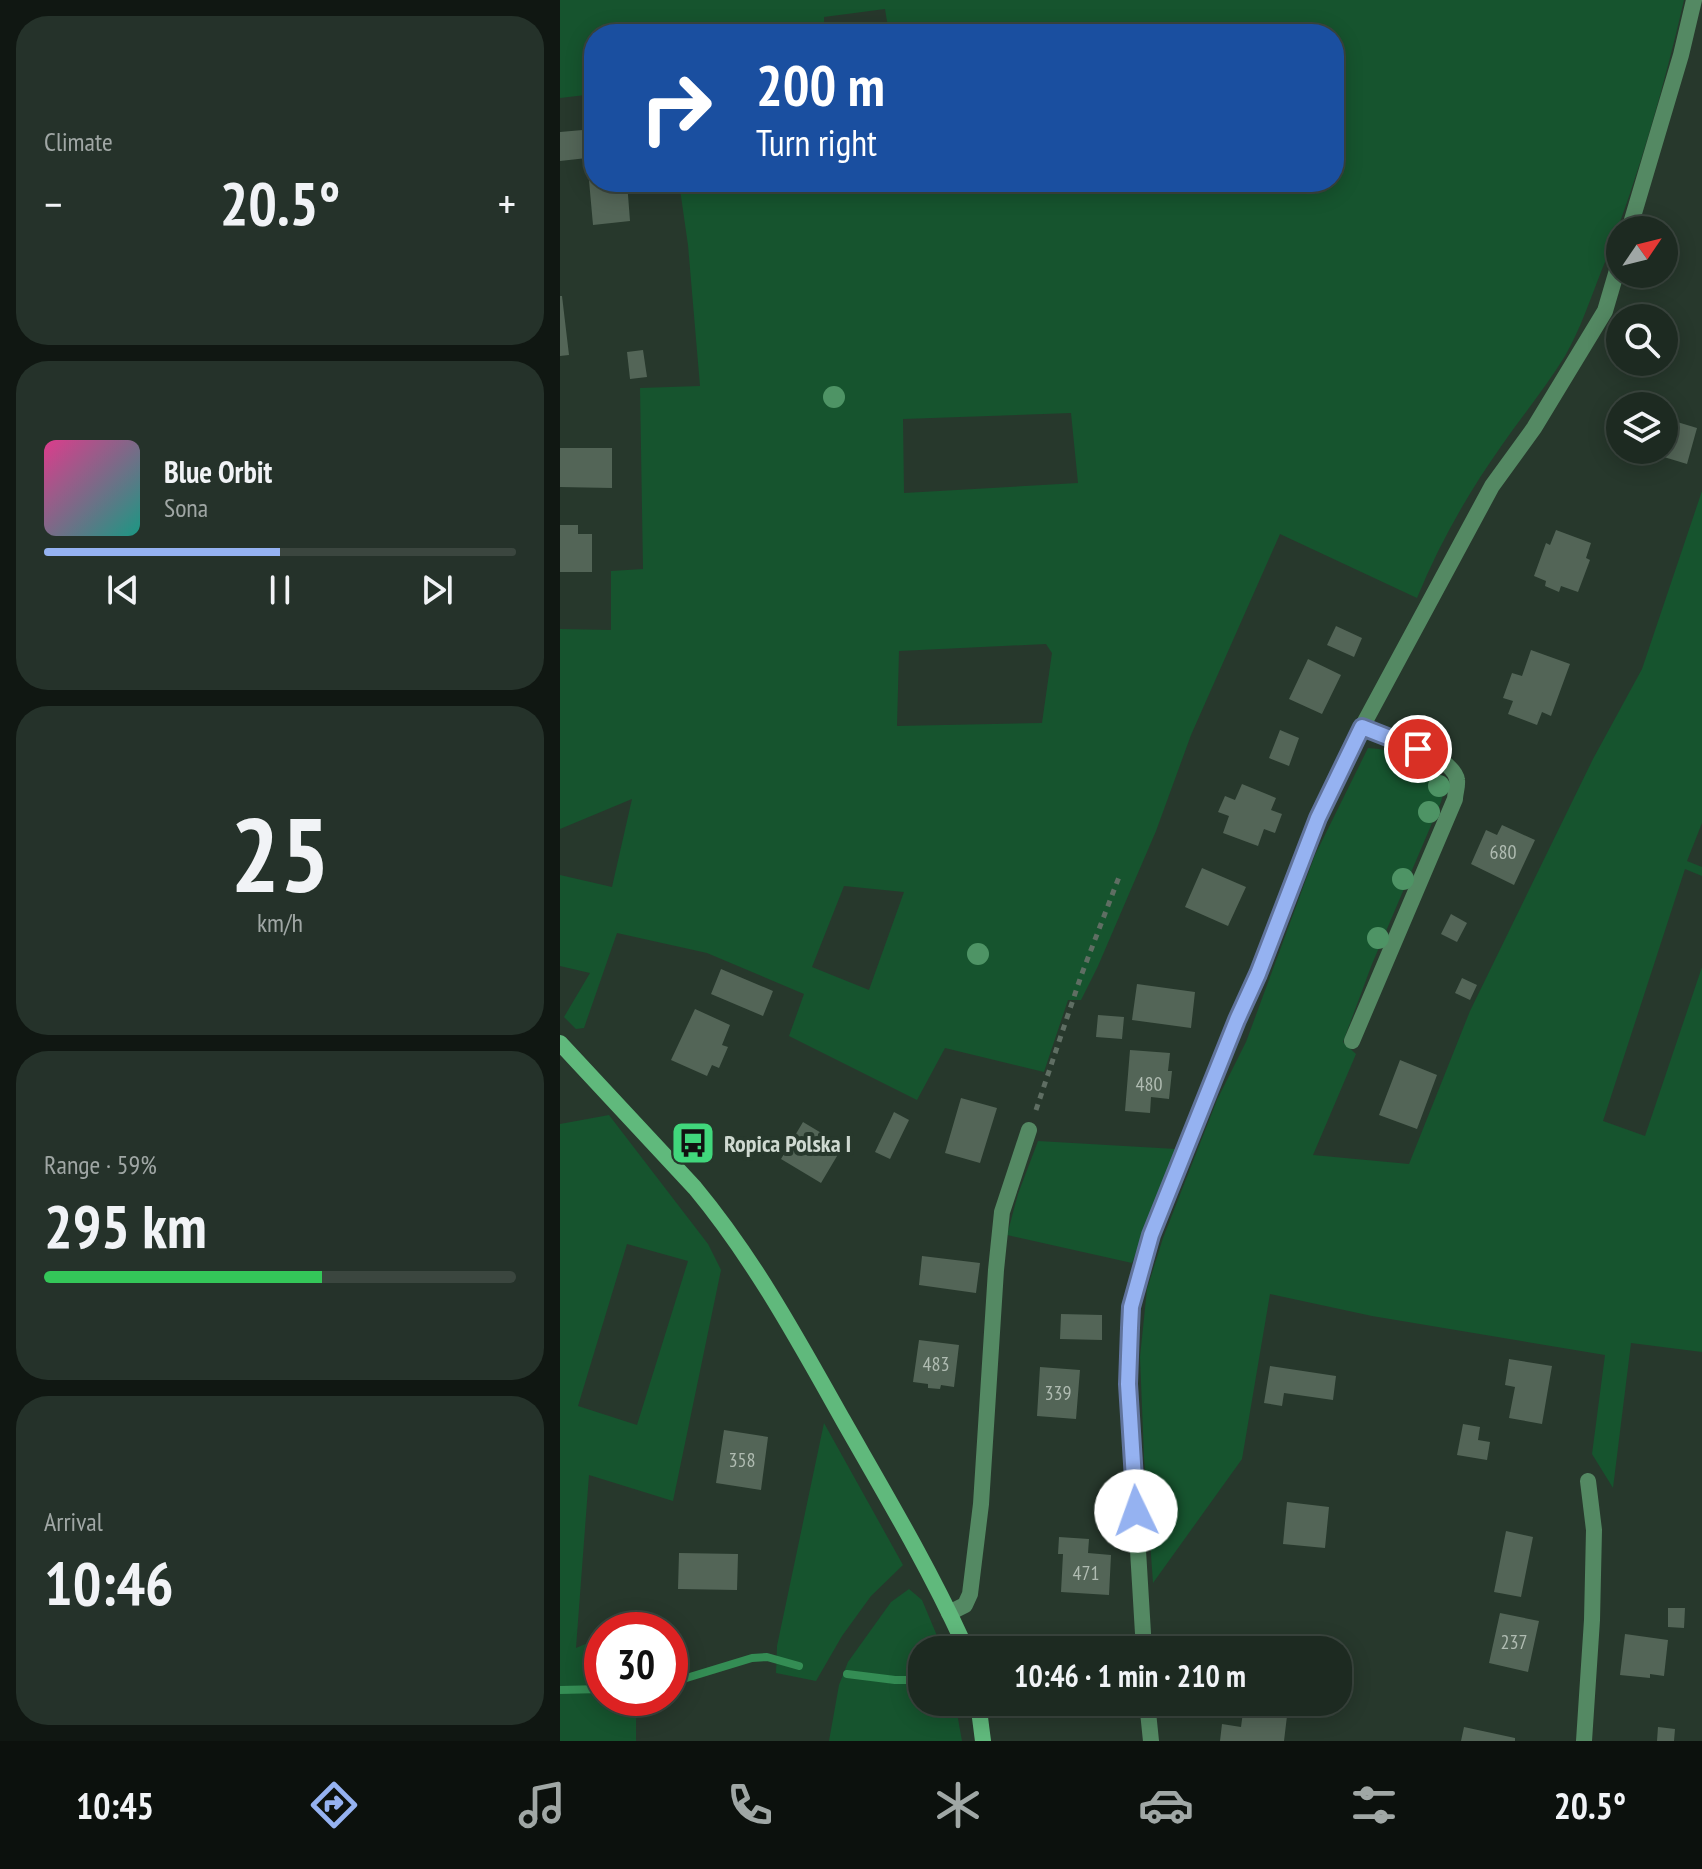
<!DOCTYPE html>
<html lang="en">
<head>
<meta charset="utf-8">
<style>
  :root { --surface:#1d2a21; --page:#25322a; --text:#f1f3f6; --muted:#a0a7a5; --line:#3b463f; --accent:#95b2f1 }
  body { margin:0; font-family:"PT Sans Narrow",sans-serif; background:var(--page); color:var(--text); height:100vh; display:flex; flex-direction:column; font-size:30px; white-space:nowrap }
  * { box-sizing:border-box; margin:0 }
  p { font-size:26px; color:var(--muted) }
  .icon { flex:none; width:44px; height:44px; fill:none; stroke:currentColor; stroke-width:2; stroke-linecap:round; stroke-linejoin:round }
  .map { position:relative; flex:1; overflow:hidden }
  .details { display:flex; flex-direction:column; gap:16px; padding:16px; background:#101712; width:560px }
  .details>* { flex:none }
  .top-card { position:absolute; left:24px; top:24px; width:760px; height:168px; border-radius:32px; box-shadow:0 4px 20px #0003,0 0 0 2px var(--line); background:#1a4fa0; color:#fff; overflow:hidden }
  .needle { width:52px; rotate:55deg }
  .buttons { position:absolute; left:1046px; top:216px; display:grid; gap:16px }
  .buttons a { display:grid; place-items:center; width:72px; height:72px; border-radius:50%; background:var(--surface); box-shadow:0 4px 20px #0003,0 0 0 2px var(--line); font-size:40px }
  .speed { position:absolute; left:24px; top:1612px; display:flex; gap:16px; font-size:40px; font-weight:700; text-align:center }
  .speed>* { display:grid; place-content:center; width:104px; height:104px; border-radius:50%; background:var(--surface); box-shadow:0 4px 20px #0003,0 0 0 2px var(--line); line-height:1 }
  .speed .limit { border:12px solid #d22; background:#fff; color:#111 }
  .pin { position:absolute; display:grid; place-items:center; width:68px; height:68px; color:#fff; margin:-34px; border:4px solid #fff; border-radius:50%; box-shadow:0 2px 8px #0007 }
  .me { position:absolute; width:88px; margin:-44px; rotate:357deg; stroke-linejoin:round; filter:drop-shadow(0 0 6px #0008) }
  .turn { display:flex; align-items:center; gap:28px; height:168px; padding:0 40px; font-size:36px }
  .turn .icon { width:104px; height:104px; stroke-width:2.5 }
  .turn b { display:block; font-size:56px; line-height:68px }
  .big { font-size:60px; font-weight:600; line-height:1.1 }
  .details .widget { flex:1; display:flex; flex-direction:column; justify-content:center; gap:12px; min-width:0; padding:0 28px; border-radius:32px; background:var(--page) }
  .details .dial { align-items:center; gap:0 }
  .dial b { font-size:104px; line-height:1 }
  .song { display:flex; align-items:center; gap:24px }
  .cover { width:96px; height:96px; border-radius:12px; background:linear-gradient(135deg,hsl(330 70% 55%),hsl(170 70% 35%)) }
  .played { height:8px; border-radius:4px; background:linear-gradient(90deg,var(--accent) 50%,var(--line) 50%) }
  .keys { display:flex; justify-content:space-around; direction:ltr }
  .heat { display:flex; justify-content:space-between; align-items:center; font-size:44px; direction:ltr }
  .charge { height:12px; border-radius:6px; background:linear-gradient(90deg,#34c759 59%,var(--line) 0) }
  .trip { position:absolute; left:348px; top:1636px; width:444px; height:80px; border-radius:32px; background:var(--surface); box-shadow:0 4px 20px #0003,0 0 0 2px var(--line); font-weight:600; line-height:80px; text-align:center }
  .menu { display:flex; height:128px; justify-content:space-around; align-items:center; background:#0c110d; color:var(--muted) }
  .menu .icon { width:56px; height:56px }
  .menu .current { color:var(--accent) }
  .menu b { font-size:36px; color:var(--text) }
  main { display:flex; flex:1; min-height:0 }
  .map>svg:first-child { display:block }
  .green { fill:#16542e; fill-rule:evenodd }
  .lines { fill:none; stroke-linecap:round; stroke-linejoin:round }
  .stream { stroke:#348d54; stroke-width:8 }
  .building { fill:#536557 }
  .path { stroke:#5f6e63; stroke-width:5; stroke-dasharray:6 6; stroke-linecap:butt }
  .lane { stroke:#548963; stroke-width:16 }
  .street { stroke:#548963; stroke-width:16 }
  .secondary { stroke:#60b97c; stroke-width:16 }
  .tree { fill:#4e9465 }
  .route-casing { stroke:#61749d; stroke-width:20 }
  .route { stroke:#95b2f1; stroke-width:14 }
  .labels { text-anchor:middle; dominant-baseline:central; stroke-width:8; stroke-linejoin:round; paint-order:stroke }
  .number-label { font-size:20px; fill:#b0bcb2 }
  .poi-label { font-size:24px; font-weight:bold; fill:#cfd9d1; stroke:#27382c; text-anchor:start }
</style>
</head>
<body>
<main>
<section class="details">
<div class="widget"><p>Climate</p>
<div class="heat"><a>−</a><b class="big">20.5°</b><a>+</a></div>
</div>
<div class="widget">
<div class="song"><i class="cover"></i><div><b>Blue Orbit</b><p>Sona</p></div></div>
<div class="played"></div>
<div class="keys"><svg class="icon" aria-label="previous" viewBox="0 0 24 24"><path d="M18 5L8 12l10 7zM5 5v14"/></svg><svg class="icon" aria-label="pause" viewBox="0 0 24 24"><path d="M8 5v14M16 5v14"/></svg><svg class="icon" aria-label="next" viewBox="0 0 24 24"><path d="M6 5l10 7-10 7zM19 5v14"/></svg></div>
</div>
<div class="widget dial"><b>25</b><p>km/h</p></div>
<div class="widget"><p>Range · 59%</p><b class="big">295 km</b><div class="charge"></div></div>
<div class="widget"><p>Arrival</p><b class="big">10:46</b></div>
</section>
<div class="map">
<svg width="1142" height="1741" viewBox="0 0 1142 1741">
  <rect width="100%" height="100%" fill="#27382c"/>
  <!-- green -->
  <path class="green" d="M 0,0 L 1124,0 C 1103,92 1076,185 1041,272 C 1030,300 1020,330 1005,356 C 986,387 963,415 942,445 C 908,493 879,544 857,598 L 720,534 L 631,735 L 596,831 L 538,966 L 521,1000 L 508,1000 L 484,1072 L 385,1048 L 357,1100 L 229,1036 L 244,994 L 147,953 L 57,933 L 24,1028 L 16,1029 L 4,1017 L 30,973 L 0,966 L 0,875 L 52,887 L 72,799 L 0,829 L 0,629 L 51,630 L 51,571 L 83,569 L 80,388 L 140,386 L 128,245 L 119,182 L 774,182 L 774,34 L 329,34 L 325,9 L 264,17 L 264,34 L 34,34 L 34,94 L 0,98 ZM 511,413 L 518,483 L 344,493 L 343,419 ZM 486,644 L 492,653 L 482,723 L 337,726 L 339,651 ZM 284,886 L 344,892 L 309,990 L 252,967 Z
    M 1142,491 L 1142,823 L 1127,861 L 1142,867 L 1142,876 L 1125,869 L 1043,1121 L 1085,1136 L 1142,967 L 1142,1352 L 1071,1343 L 1053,1488 L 1032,1454 L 1045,1355 L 812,1316 L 710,1294 L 682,1459 L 593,1583 L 584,1457 L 580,1357 L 587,1289 L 603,1238 L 657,1100 L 686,1042 L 755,855 L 808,748 L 819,749 L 851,756 L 887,779 L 881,802 L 812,964 L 783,1042 L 796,1054 L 753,1155 L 849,1164 L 910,1011 L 1033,759 L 1082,669 Z
    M 49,1115 L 148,1244 L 161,1270 L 113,1501 L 29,1475 L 16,1648 L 42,1637 L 42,1698 L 76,1698 L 76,1741 L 0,1741 L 0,1124 ZM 67,1244 L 128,1261 L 77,1425 L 18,1406 Z
    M 478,1141 L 616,1149 L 572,1263 L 447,1235 L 458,1194 Z
    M 264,1423 L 343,1565 L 311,1596 L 282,1636 L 256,1681 L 216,1673 L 217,1646 Z
    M 349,1589 L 362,1600 L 383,1650 L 362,1650 L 362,1702 L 395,1702 L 402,1741 L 269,1741 L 279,1685 L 288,1662 L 331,1602 Z"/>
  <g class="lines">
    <!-- stream -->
    <path class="stream" d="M 287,1674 L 335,1680 L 362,1680
      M 110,1683 L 192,1658 L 207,1657 L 239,1666
      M 0,1690 L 42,1689"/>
  </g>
  <!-- building -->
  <path class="building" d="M 34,129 L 34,182 L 67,182 L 70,221 L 33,225 L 27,158 L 0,161 L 0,132 Z
    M 0,296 L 2,296 L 9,355 L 0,356 Z
    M 83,350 L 87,377 L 70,379 L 67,352 Z
    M 1104,418 L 1137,428 L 1127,464 L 1084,451 L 1104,450 Z
    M 0,448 L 52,448 L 52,488 L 0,487 Z
    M 0,525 L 18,525 L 18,534 L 32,534 L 32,572 L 0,572 Z
    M 996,530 L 1031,543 L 1026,558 L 1030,560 L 1018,592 L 1001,586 L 999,592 L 985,586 L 986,581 L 974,576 L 986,543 L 990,545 Z
    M 776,626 L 802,638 L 794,657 L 767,645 Z
    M 971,650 L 1010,664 L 991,716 L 982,712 L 977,725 L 948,714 L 953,701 L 943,698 L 952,673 L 962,676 Z
    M 748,659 L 781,675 L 762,714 L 729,699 Z
    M 720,730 L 739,738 L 729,766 L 709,758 Z
    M 682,784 L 716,798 L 711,810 L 722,814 L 715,833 L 704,829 L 698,846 L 663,833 L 669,816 L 658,812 L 665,796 L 675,800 Z
    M 942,825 L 975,840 L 954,885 L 911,864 L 926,830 L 937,835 Z
    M 642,868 L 686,887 L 668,926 L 625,907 Z
    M 891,914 L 907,923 L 897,942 L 881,934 Z
    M 161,969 L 213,991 L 203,1016 L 151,994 Z
    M 902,978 L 917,985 L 910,1000 L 895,993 Z
    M 577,984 L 635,992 L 631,1028 L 572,1020 Z
    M 135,1009 L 170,1025 L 162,1045 L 168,1047 L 159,1068 L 152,1065 L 147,1076 L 111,1060 Z
    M 538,1015 L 564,1017 L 562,1039 L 536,1037 Z
    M 570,1050 L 610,1053 L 608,1071 L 612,1071 L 609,1099 L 591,1097 L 590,1113 L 565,1111 Z
    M 840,1060 L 877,1075 L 857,1129 L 819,1115 Z
    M 401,1098 L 437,1108 L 420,1163 L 385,1153 Z
    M 334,1112 L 349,1120 L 330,1159 L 315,1152 Z
    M 243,1122 L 283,1146 L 261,1183 L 221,1159 Z
    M 362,1256 L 420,1263 L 416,1293 L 359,1285 Z
    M 501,1314 L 542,1315 L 542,1340 L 500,1339 Z
    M 359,1340 L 399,1345 L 394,1387 L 381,1385 L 380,1389 L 368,1388 L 368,1384 L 353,1382 Z
    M 949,1359 L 992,1366 L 982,1424 L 949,1418 L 955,1387 L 945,1385 Z
    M 710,1366 L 776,1376 L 773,1400 L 724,1393 L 722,1406 L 704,1403 Z
    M 480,1367 L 520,1370 L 516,1419 L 477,1416 Z
    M 903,1424 L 920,1427 L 918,1440 L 930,1442 L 927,1460 L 897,1455 Z
    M 164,1430 L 208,1437 L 201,1490 L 156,1483 Z
    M 727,1502 L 769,1507 L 765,1548 L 723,1544 Z
    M 946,1531 L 973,1537 L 961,1597 L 934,1592 Z
    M 499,1537 L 529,1539 L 528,1553 L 551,1555 L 549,1595 L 501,1592 L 503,1554 L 498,1554 Z
    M 119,1553 L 178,1554 L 177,1590 L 118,1589 Z
    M 1108,1608 L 1125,1608 L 1124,1628 L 1108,1627 Z
    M 940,1613 L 979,1621 L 968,1672 L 929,1663 Z
    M 1065,1634 L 1108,1640 L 1104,1676 L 1090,1674 L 1090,1678 L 1060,1675 Z
    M 628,1641 L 655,1642 L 655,1650 L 628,1650 Z
    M 110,1642 L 121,1644 L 115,1671 L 110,1670 Z
    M 681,1702 L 715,1702 L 713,1714 L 727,1716 L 724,1741 L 660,1741 L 662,1724 L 681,1727 L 683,1712 L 680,1712 Z
    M 904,1727 L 955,1738 L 955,1741 L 901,1741 Z
    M 1098,1727 L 1115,1729 L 1114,1741 L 1097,1741 Z"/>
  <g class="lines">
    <!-- path -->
    <path class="path" d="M 476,1110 L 521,976 L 559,877"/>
    <!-- lane -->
    <path class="lane" d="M 792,1041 L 895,799 C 895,794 898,785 897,780 C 894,756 822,734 802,727
      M 389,1613 L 405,1605 L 410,1594 L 421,1504 L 436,1270 L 442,1212 L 469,1130
      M 1024,1741 L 1032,1620 L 1034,1530 L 1028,1481"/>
    <!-- street -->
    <path class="street" d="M 1069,230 L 1121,55 L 1134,0
      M 584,1650 L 568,1384 L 571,1307 L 591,1235 L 677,1020 L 698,974 L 758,818 L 802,727 L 932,486 L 974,428 L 1045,311 L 1060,260
      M 587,1702 L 591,1741"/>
    <!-- secondary -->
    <path class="secondary" d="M 0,1043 L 135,1188 C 194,1259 238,1340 283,1420 C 324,1492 367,1564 402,1640 L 405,1650
      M 418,1702 L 423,1741"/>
  </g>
  <!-- trees -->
  <g class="tree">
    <circle cx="274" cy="397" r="11"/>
    <circle cx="879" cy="786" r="11"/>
    <circle cx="869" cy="812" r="11"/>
    <circle cx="843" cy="879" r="11"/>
    <circle cx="818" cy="938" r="11"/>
    <circle cx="418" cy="954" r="11"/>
  </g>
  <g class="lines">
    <!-- route casing -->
    <g class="route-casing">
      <path id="route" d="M 576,1511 L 568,1384 L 570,1328 L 571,1307 L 591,1235 L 677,1020 L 698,974 L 758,818 L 802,727 L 858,749"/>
    </g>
    <!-- route -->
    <use href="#route" class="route"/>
  </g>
  <!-- icons -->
  <defs>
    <g id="bus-square" transform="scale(2.3)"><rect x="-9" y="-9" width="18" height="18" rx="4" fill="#41d77c" stroke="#27382c"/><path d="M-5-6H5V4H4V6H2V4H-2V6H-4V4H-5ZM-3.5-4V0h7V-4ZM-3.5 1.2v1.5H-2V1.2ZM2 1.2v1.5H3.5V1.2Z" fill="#111"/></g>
  </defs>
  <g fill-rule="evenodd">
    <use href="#bus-square" x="133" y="1143"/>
  </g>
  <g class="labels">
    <!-- number labels -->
    <g class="number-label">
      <text x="943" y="852">680</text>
      <text x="589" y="1084">480</text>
      <text x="376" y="1364">483</text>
      <text x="498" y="1393">339</text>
      <text x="182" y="1460">358</text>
      <text x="526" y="1573">471</text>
      <text x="954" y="1642">237</text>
    </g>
    <!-- poi labels -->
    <g class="poi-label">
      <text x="164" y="1143">Ropica Polska I</text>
    </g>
  </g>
</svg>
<div class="buttons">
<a><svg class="needle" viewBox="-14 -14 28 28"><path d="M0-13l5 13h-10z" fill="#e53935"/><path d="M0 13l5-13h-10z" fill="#a0a7a5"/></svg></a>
<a><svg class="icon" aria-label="search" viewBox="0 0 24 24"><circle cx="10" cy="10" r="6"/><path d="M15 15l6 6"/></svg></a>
<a><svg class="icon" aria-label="layers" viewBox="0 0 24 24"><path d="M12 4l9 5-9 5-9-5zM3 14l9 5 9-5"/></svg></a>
</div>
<div class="speed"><div class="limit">30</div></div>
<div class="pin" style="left:858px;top:749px;background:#d93025"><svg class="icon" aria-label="arrive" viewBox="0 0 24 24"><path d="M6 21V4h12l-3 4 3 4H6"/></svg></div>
<svg class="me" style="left:576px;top:1511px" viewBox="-20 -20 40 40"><circle r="19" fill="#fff"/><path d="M0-13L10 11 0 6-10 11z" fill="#95b2f1"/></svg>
<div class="trip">10:46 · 1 min · 210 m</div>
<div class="top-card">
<div class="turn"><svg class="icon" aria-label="right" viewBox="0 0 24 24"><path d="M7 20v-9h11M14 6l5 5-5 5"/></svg><div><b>200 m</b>Turn right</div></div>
</div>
</div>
</main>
<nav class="menu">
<b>10:45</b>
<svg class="icon current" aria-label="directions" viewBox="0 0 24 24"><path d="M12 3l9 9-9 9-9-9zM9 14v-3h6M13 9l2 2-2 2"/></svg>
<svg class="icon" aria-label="music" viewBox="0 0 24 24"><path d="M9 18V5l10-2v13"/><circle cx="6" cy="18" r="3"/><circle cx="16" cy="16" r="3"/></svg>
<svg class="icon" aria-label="phone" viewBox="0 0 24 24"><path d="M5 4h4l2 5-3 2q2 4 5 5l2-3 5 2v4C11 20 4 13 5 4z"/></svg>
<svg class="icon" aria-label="climate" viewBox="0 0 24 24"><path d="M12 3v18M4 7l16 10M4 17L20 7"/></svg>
<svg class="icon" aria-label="car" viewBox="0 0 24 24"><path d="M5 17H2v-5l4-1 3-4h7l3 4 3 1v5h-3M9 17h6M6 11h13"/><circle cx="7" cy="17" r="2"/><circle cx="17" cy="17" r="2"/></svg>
<svg class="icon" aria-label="filters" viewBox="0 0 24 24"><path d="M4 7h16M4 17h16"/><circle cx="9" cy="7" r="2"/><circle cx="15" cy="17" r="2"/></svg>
<b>20.5°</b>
</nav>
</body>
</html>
